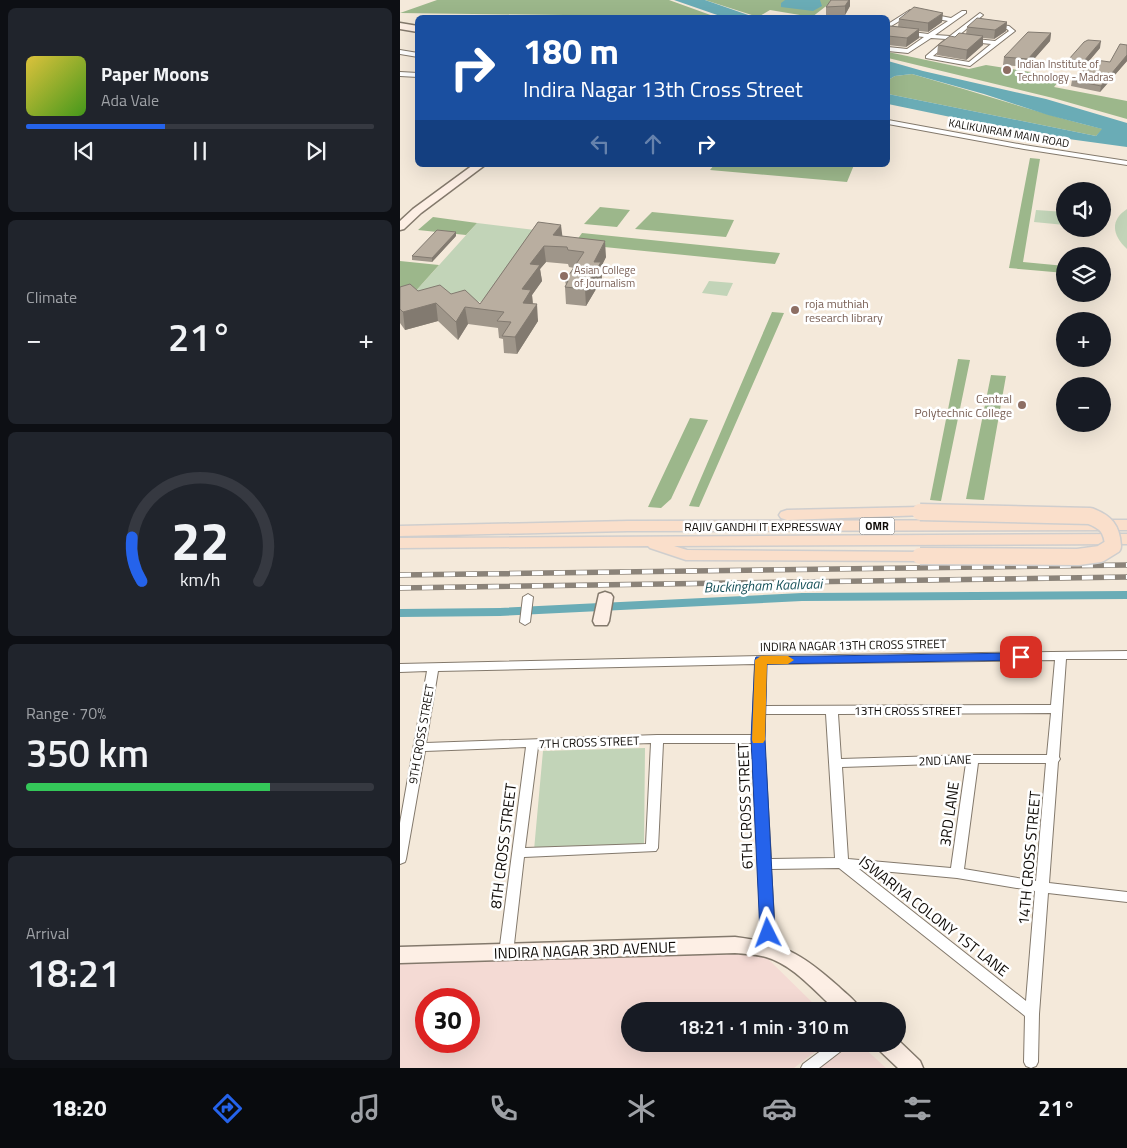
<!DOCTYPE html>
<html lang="en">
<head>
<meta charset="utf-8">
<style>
  :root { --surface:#171b24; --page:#20242c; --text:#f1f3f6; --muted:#9ea1a6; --line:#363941; --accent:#2563eb }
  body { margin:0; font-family:"Titillium Web",sans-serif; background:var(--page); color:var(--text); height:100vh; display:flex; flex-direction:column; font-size:19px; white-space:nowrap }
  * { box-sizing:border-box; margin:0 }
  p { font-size:16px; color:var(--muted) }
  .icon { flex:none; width:28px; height:28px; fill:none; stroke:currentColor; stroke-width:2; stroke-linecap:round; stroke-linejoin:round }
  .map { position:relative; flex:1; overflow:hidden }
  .panel { display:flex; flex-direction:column; gap:8px; padding:8px; background:#0d0f14; width:400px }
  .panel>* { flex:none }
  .top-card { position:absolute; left:15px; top:15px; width:475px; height:152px; border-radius:8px; box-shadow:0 5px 20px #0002; background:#1a4fa0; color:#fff; overflow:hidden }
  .fabs { position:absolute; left:656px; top:182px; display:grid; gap:10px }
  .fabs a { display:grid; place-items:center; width:55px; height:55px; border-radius:50%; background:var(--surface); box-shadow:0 5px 20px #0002; font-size:25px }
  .speed { position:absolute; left:15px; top:988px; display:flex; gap:10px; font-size:25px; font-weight:700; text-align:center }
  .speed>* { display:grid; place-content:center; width:65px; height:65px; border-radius:50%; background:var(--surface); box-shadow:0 5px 20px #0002; line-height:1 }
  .speed .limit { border:8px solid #d22; background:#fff; color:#111 }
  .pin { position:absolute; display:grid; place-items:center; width:42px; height:42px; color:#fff; margin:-21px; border-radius:10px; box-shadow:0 2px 8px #0006 }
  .me { position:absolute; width:55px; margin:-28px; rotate:357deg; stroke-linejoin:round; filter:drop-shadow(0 0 4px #0008) }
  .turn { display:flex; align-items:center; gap:18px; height:105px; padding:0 25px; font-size:22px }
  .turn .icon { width:65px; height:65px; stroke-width:2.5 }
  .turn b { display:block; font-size:35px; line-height:42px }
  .lanes { display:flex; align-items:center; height:48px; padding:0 25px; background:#0003; justify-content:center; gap:25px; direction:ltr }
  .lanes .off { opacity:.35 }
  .big { font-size:38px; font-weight:600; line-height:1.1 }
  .panel .widget { flex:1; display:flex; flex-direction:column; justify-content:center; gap:8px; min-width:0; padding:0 18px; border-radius:8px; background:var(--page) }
  .panel .dial { align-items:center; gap:0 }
  .dial svg { height:130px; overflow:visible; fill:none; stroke:var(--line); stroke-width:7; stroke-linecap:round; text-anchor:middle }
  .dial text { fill:var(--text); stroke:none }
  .song { display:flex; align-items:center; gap:15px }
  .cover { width:60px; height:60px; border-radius:8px; background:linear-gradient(135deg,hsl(50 70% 55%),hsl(100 70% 35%)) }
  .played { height:5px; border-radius:2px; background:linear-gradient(90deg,var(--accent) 40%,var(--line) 40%) }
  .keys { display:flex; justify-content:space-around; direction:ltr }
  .heat { display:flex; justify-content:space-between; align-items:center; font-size:28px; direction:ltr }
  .charge { height:8px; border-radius:4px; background:linear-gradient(90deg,#34c759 70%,var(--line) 0) }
  .trip { position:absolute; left:221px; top:1002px; width:285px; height:50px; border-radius:25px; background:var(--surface); box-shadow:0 5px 20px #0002; font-weight:600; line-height:50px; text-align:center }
  .menu { display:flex; height:80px; justify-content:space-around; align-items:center; background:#090b0e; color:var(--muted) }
  .menu .icon { width:35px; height:35px }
  .menu .current { color:var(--accent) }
  .menu b { font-size:22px; color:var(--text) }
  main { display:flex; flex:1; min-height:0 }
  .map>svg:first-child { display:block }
  .commercial { fill:#f4dad4; fill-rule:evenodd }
  .green { fill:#c2d4b8 }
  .forest { fill:#9cb78b }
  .water { fill:#6aacb6 }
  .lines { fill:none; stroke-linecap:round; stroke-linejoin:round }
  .canal { fill:#6aacb6; fill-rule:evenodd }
  .street-casing { stroke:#83796c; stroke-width:2 }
  .secondary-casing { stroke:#83796c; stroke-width:3 }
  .primary-casing { stroke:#cfcece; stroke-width:3 }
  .street { fill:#fff; fill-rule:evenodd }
  .secondary { fill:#fdefe5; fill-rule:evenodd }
  .primary { fill:#fadfcb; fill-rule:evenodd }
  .rail-casing { stroke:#8b8379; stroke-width:5.5 }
  .rail { stroke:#fff; stroke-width:4; stroke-dasharray:11; stroke-linecap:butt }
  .primary-bridge-casing { stroke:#cfcece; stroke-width:19; stroke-linecap:butt }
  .primary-bridge { stroke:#fadfcb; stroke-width:16 }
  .wall { fill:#9f968a }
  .shaded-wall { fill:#827a70 }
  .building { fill:#b9aea0; stroke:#827a70 }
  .route { fill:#2563eb; stroke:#184099 }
  .slow { fill:#f59e0b }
  .education-dot { fill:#8d6e63; stroke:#fff; stroke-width:2 }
  .labels { text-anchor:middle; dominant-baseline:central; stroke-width:5; stroke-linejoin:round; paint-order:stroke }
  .far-education-label { font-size:11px; fill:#785e54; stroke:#fff; text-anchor:start }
  .far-street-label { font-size:11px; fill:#100c08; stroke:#fff }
  .shield { fill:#fff; stroke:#585552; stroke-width:1 }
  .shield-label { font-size:11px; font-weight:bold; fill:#100c08 }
  .education-label { font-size:12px; fill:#785e54; stroke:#fff; text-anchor:start }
  .street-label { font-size:12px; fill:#100c08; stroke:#fff }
  .water-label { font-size:14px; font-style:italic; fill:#165058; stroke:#fff }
  .near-street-label { font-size:15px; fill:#100c08; stroke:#fff }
</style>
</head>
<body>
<main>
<section class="panel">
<div class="widget">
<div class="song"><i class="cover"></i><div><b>Paper Moons</b><p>Ada Vale</p></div></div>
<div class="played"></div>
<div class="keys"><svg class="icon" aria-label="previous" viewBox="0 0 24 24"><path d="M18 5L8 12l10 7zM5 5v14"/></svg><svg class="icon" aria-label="pause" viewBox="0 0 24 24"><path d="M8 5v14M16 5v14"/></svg><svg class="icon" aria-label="next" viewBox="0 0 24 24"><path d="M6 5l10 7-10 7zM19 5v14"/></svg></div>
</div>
<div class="widget"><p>Climate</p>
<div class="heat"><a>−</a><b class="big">21°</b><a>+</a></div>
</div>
<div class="widget dial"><svg viewBox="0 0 100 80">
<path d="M14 69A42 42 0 1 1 86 69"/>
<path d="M14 69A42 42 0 0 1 8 42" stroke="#2563eb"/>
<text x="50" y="56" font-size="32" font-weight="700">22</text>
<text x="50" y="72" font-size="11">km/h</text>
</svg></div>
<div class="widget"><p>Range · 70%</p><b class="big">350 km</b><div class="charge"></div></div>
<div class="widget"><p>Arrival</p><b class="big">18:21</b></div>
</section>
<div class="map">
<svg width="727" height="1068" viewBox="0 0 727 1068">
  <rect width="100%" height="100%" fill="#f4e9da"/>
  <!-- commercial -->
  <path class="commercial" d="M 360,951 L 421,1011 L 230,1011 L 230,1044 L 425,1044 L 394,1068 L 0,1068 L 0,960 ZM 26,999 L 69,999 L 69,1041 L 26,1041 Z
    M 446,1044 L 460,1044 L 486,1068 L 416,1068 Z"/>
  <!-- green -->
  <path class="green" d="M 727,209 L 727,249 C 713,236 709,221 727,209 Z
    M 636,210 L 665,212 L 665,225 L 634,222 Z
    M 77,223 L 135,230 L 81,302 L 13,294 Z
    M 309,281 L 333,283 L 327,296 L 302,293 Z
    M 245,748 L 244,847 L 134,850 L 143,751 Z"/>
  <!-- forest -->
  <path class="forest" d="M 37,0 L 269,0 L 316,17 L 0,13 Z
    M 305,0 L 434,0 L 412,17 L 370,10 L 358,17 Z
    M 488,52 L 569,69 L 586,65 L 662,77 L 654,87 L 727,101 L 727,119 L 653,98 L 488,58 Z
    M 512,74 C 576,92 638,113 703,129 L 696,136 L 488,94 L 488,80 L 495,76 Z
    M 630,158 L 640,159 L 623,262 L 665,266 L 665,273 L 609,268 Z
    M 314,165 L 454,165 L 447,182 L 310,170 Z
    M 200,207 L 230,210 L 217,227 L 184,224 Z
    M 252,212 L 334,220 L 326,237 L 235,229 Z
    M 33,217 L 77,223 L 66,235 L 18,230 Z
    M 182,233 L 380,253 L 375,264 L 174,244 Z
    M 0,261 L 39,265 L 13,294 L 0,292 Z
    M 372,312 L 384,313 L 299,507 L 289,506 Z
    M 558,359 L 570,360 L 541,501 L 530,500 Z
    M 591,375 L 606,376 L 584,500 L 566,499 Z
    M 290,418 L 308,420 L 271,499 L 261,508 L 248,507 Z"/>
  <!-- water -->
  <path class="water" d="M 274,0 L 305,0 L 354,17 L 323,17 Z
    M 385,0 L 420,0 L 422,6 L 413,11 L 381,7 L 381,3 Z
    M 488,61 L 523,71 L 646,99 L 727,123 L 727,147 L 632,134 L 488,104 L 488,94 L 696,136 L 702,129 L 648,115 L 584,94 L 512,74 L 495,76 L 488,80 Z"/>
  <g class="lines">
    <!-- canal -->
    <path class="canal" d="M 727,591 L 727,599 L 402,601 L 100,616 L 0,617 L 0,609 L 100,608 L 402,593 Z"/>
    <!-- street casing -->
    <g class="street-casing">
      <path id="street" d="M 510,10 L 551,18 L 562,11 L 566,11 L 566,13 L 535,35 L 550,36 L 580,13 L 583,15 L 575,22 L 609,26 L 615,31 L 570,66 L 526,58 L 526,56 L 546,39 L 531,38 L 508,53 L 488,51 L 488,47 L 507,49 L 524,37 L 488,33 L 488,29 L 528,34 L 548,21 L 511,14 L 488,28 L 488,24 ZM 571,25 L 607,29 L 609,31 L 595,41 L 557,37 ZM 553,40 L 591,44 L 569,62 L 533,56 Z
        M 0,50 L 18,53 L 18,57 L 0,54 Z
        M 0,72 L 18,73 L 18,77 L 0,76 Z
        M 488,120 L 624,145 L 727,161 L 727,165 L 624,149 L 488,124 Z
        M 128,594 L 133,597 L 130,622 L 125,625 L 120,622 L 123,597 Z
        M 727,651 L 727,659 L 666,659 L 659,757 L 660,759 L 658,762 L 649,883 L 727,892 L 727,902 L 648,893 L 639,1014 L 638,1062 L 636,1066 L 631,1068 L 626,1066 L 624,1062 L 625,1016 L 439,868 L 371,869 L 376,950 L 374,954 L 369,955 L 364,954 L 362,950 L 352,743 L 263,743 L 258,848 L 256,851 L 124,857 L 113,953 L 111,957 L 106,958 L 101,957 L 99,953 L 126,747 L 25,751 L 6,859 L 5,862 L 0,864 L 0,823 L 27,671 L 0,672 L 0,664 L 361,656 ZM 655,660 L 651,705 L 365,706 L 366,664 ZM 355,664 L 352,735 L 257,735 L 26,743 L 38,671 ZM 651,713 L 647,755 L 573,755 L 441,759 L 438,714 ZM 365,714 L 426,714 L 435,858 L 371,859 L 364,739 ZM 251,743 L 246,844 L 125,848 L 138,747 ZM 566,763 L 551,868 L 448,859 L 442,767 ZM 578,763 L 646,763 L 636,881 L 564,869 ZM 459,869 L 557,878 L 635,891 L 626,1001 Z
        M 430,1044 L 447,1044 L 445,1048 L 419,1068 L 401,1068 L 403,1064 Z"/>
    </g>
    <!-- secondary casing -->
    <g class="secondary-casing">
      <path id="secondary" d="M 0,23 L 18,26 L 18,32 L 0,29 Z
        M 73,165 L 85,165 L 21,213 L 4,229 L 0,230 L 0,221 L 13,209 Z
        M 205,592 L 211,594 L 213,597 L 209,621 L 207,625 L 195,625 L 193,621 L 199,594 Z
        M 335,937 C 383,943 402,954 438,986 C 446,994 457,1001 461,1011 L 437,1011 C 416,993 394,965 366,957 C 356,954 345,954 335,953 L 0,963 L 0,947 Z
        M 498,1040 L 520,1061 L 523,1068 L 498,1068 L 479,1050 L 476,1044 L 498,1044 Z"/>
    </g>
    <!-- primary casing -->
    <g class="primary-casing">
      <path id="primary" d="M 520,507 L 526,509 L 528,512 L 526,515 L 387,520 L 381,518 L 379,515 L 381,512 L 387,510 Z
        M 727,520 L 727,530 L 228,531 L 0,536 L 0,526 L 228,521 Z
        M 727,534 L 727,544 L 274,546 L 287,550 L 526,552 L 528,556 L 526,560 L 520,561 L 286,560 L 250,548 L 248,546 L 0,548 L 0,538 Z"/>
    </g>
    <!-- street -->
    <use href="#street" class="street"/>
    <!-- secondary -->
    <use href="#secondary" class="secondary"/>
    <!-- primary -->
    <use href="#primary" class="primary"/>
    <!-- rail casing -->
    <g class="rail-casing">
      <path id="rail" d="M 0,575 L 727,565
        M 0,588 L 727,577"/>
    </g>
    <!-- rail -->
    <use href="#rail" class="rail"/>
    <!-- primary-bridge casing -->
    <g class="primary-bridge-casing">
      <path id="primary-bridge" d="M 520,512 L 690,516 C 706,522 712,529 713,546 L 700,554 L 678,557 L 520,556"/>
    </g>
    <!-- primary-bridge -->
    <use href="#primary-bridge" class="primary-bridge"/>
  </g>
  <!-- wall -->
  <path class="wall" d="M 431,0 L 450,0 L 450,6 L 445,15 L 426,16 L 426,7 Z
    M 499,19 L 542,22 L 528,32 L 519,31 L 519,38 L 506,47 L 488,45 L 488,28 L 498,27 Z
    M 607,22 L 606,31 L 594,39 L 583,38 L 583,45 L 566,60 L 537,55 L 538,45 L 555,37 L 566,34 L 567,27 Z
    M 651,33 L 650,41 L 627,67 L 603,65 L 604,57 Z
    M 727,45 L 727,61 L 700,92 L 671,86 L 672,80 L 710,62 Z
    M 700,48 L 683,68 L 668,65 L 669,59 Z
    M 138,222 L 162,236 L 206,257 L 201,267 L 202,279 L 186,306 L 166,304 L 165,287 L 166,285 L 165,281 L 174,268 L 169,267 L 168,264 L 146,262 L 140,269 L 142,281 L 132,295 L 133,304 L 138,321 L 117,354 L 104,353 L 103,339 L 99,338 L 98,328 L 68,324 L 58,340 L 38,321 L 5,330 L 0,323 L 0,287 L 18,291 L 51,294 L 80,304 Z
    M 56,236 L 32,262 L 12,260 L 12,256 Z"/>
  <!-- shaded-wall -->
  <path class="shaded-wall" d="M 449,0 L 450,0 L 450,6 L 445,15 L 445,6 Z
    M 543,13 L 542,22 L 528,32 L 528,23 Z
    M 607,22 L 606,31 L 594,39 L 595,30 Z
    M 519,29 L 519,38 L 506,47 L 507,38 Z
    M 651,33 L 650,41 L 627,67 L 628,59 Z
    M 583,36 L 583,45 L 566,60 L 567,50 Z
    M 701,41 L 700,48 L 683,68 L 684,61 Z
    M 727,55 L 727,61 L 700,92 L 701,86 Z
    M 161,225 L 163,241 L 153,235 Z
    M 56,232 L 56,236 L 32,262 L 32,258 Z
    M 205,241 L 206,257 L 201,267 L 202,279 L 186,306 L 185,289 L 194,262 Z
    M 144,246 L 146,262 L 140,269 L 142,281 L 132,295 L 133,307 L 125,320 L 122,289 L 130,264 Z
    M 36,303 L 38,321 L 5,330 L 3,312 Z
    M 137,304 L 138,321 L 117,354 L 115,337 Z
    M 65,307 L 68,324 L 58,340 L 56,322 Z"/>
  <!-- building -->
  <path class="building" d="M 431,0 L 449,0 L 445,6 L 426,7 Z
    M 514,7 L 543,13 L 528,23 L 499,19 Z
    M 577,18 L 607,22 L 595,30 L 567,27 Z
    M 490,26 L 519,29 L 507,38 L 488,36 L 488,28 Z
    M 628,32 L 651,33 L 628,59 L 604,57 Z
    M 559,33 L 583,36 L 567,50 L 538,45 L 550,36 L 555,37 Z
    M 688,40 L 701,41 L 684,61 L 669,59 L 684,42 Z
    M 720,44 L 727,45 L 727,55 L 701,86 L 672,80 L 696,60 L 710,62 Z
    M 138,222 L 161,225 L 153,235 L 205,241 L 194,262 L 201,262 L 185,289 L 165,287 L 168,281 L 165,281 L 184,252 L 168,250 L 167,247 L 144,246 L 130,264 L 140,265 L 122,289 L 131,290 L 123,303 L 137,304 L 115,337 L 102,336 L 111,322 L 97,321 L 104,312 L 65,307 L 56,322 L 36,303 L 3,312 L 0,309 L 0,287 L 10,284 L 18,291 L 40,285 L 51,294 L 65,290 L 80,304 Z
    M 37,230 L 56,232 L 32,258 L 12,256 Z"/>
  <!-- route -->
  <path class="route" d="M 621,653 L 628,657 L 626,660 L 367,664 L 365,739 L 375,933 L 373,937 L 368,939 L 362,937 L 360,933 L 351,739 L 355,660 L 356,657 Z"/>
  <!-- slow -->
  <path class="slow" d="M 361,656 L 388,656 L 394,660 L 388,664 L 367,664 L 365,740 L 363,743 L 353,743 L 352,740 L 355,660 Z"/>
  <!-- markers -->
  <g class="education-dot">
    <circle cx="607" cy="70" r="5"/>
    <circle cx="164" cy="276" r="5"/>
    <circle cx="395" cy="310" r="5"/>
    <circle cx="622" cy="405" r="5"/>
  </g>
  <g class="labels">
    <!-- far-education labels -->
    <g class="far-education-label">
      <text x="617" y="64">Indian Institute of<tspan x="617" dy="13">Technology - Madras</tspan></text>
      <text x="174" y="270">Asian College<tspan x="174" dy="13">of Journalism</tspan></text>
    </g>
    <!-- far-street labels -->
    <g class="far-street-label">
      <text transform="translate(609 133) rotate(10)">KALIKUNRAM MAIN ROAD</text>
    </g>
    <!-- shield labels -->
    <rect class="shield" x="459.5" y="517.5" width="35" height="17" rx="4"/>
    <g class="shield-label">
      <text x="477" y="526">OMR</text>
    </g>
    <!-- education labels -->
    <g class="education-label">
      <text x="405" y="303">roja muthiah<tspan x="405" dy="14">research library</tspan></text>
      <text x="612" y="398" text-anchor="end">Central<tspan x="612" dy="14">Polytechnic College</tspan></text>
    </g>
    <!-- street labels -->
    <g class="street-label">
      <text x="363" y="526">RAJIV GANDHI IT EXPRESSWAY</text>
      <text transform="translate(453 645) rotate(-1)">INDIRA NAGAR 13TH CROSS STREET</text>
      <text x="508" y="710">13TH CROSS STREET</text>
      <text transform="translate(21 734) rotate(-80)">9TH CROSS STREET</text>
      <text transform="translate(189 742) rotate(-2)">7TH CROSS STREET</text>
      <text transform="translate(545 760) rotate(-2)">2ND LANE</text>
    </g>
    <!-- water labels -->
    <g class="water-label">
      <text transform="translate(363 585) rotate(-2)">Buckingham Kaalvaai</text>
    </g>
    <!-- near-street labels -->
    <g class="near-street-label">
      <text transform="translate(345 806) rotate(-92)">6TH CROSS STREET</text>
      <text transform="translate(549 814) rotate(-82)">3RD LANE</text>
      <text transform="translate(103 846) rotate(-83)">8TH CROSS STREET</text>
      <text transform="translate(629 858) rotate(-85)">14TH CROSS STREET</text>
      <text transform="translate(534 916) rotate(38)">ISWARIYA COLONY 1ST LANE</text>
      <text transform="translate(185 950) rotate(-2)">INDIRA NAGAR 3RD AVENUE</text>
    </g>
  </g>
</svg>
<div class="fabs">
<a><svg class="icon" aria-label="sound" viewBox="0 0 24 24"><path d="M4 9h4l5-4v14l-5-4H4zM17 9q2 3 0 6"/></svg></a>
<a><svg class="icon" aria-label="layers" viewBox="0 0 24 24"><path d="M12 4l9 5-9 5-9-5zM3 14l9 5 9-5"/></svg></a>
<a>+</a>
<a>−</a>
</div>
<div class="speed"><div class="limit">30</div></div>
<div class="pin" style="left:621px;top:657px;background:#d93025"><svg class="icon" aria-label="arrive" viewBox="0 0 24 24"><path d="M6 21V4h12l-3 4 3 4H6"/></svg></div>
<svg class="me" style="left:368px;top:933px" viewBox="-20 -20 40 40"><path d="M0-17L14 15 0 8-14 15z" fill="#2563eb" stroke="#fff" stroke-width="4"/></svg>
<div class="trip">18:21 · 1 min · 310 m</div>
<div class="top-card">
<div class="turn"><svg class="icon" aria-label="right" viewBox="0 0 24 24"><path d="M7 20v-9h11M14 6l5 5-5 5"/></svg><div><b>180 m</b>Indira Nagar 13th Cross Street</div></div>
<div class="lanes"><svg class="icon off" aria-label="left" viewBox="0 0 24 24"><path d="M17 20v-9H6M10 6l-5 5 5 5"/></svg><svg class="icon off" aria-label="ahead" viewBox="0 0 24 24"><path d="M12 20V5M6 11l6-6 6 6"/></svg><svg class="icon" aria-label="right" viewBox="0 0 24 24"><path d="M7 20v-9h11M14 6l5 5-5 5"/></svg></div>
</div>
</div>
</main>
<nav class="menu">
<b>18:20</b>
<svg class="icon current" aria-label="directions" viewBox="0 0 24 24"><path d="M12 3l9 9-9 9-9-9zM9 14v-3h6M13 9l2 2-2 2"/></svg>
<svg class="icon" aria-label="music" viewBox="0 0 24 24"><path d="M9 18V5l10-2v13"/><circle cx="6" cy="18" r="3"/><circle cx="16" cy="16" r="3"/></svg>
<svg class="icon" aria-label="phone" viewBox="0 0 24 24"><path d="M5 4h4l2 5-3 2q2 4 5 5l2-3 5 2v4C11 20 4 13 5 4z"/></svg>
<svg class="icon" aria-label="climate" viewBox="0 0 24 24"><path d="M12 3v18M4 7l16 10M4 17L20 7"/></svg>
<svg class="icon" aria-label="car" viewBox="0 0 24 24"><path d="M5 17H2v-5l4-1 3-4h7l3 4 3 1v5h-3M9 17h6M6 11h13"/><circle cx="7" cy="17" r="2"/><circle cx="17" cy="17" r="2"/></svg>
<svg class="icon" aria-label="filters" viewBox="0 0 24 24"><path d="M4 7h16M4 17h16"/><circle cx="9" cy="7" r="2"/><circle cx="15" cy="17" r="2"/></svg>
<b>21°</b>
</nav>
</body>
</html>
